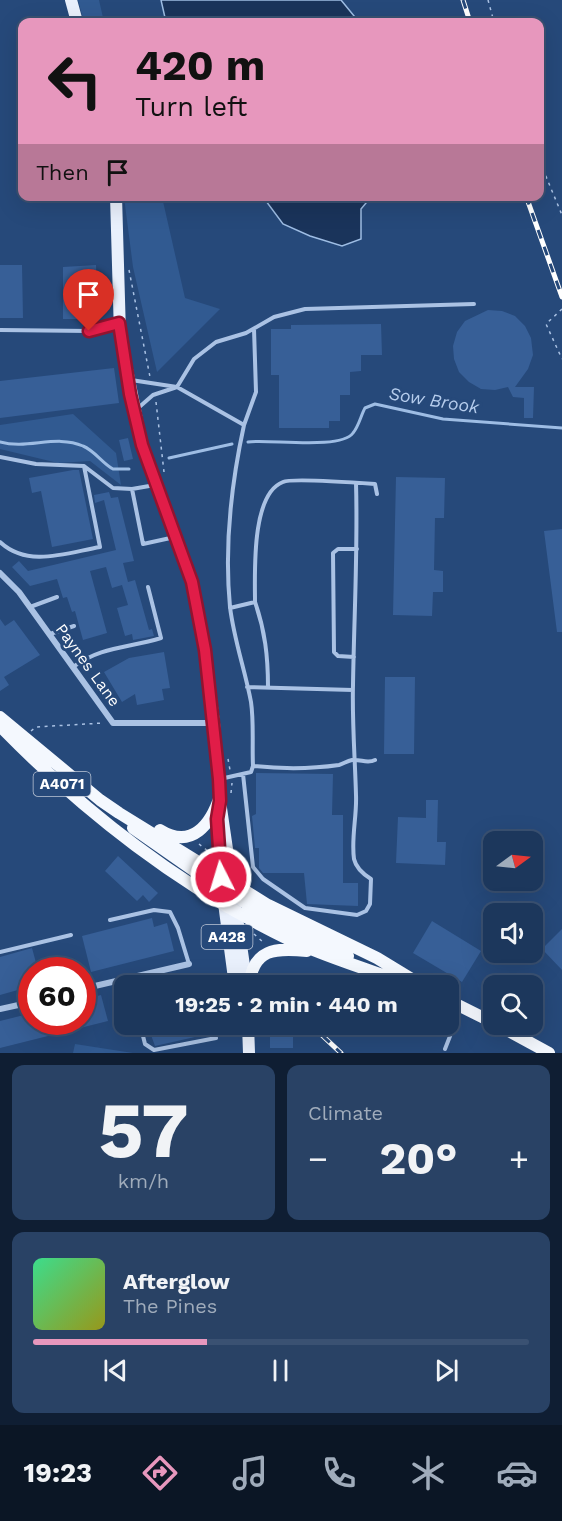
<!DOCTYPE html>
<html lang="en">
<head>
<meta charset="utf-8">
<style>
  :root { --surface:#1c375c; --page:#294265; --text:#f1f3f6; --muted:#a0acbb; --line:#3a5172; --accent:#e797bd }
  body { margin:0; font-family:"Work Sans",sans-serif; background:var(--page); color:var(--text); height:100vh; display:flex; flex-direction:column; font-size:22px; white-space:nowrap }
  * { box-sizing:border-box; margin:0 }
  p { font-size:20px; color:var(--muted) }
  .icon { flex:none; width:33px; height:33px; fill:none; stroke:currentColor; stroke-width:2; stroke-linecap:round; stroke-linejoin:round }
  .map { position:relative; height:1053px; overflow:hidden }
  .side { display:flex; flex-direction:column; gap:12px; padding:12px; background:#0f1e33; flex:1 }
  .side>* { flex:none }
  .banner { position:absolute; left:18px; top:18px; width:526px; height:183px; border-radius:12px; box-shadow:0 6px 24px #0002,0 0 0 2px var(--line); background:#e797bd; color:#111; overflow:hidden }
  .needle { width:39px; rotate:75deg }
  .fabs { position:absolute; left:483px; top:831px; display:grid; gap:12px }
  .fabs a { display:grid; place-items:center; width:60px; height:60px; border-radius:12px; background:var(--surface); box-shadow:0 6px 24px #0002,0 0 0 2px var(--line); font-size:30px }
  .speed { position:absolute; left:18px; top:957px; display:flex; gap:12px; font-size:30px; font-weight:700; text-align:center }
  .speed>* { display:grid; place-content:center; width:78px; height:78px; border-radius:50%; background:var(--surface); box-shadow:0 6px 24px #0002,0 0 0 2px var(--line); line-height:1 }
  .speed .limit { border:9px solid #d22; background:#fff; color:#111 }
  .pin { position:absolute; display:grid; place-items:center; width:51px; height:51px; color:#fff; margin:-62px -26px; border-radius:50% 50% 50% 0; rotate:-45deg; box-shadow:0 0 6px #0007 }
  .pin .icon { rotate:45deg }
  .me { position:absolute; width:66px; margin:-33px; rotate:355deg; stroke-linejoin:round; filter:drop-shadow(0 0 4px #0008) }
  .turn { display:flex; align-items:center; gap:21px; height:126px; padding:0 18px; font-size:27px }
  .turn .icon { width:78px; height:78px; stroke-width:2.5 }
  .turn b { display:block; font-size:42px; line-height:51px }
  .then { display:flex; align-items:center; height:57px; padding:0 18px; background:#0003; gap:12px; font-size:22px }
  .big { font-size:45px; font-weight:700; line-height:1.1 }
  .side .widget { flex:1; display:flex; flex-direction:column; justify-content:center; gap:9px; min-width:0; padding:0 21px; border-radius:12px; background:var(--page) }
  .side .dial { align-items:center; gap:0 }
  .dial b { font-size:78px; line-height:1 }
  .song { display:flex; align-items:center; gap:18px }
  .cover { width:72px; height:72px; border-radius:9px; background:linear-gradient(135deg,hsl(150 70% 55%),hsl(60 70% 35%)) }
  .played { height:6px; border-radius:3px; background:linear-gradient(90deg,var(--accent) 35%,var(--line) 35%) }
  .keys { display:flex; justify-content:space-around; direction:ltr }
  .heat { display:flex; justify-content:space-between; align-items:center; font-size:33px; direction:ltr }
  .side .tiles { flex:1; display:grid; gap:12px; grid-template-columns:1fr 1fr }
  .widget:last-child { grid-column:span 2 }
  .trip { position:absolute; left:114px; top:975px; width:345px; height:60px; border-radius:12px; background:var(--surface); box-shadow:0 6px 24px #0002,0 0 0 2px var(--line); font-weight:700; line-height:60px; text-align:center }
  .tabs { display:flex; height:96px; justify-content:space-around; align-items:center; background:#0b1625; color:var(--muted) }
  .tabs .icon { width:42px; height:42px }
  .tabs .active { color:var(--accent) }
  .tabs b { font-size:27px; color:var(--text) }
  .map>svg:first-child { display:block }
  .green { fill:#315a91 }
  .water { fill:#1a345b; stroke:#9ebde4; stroke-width:1.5 }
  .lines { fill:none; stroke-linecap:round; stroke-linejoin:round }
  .stream { stroke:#9ebde4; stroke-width:3 }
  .building { fill:#375f97 }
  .path { stroke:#aac2e4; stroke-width:1.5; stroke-dasharray:3 4.5; stroke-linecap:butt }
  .service { stroke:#aac2e4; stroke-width:4 }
  .minor { stroke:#aac2e4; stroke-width:6 }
  .primary { stroke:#e9f0fc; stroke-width:12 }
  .trunk { stroke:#f4f8fe; stroke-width:12 }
  .rail-casing { stroke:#fff; stroke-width:5 }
  .rail { stroke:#26497a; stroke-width:3; stroke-dasharray:9; stroke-linecap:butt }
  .route-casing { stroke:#92132f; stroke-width:15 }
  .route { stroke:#e11d48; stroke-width:10 }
  .labels { text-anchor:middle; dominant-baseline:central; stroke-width:6; stroke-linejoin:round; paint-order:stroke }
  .shield { fill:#26497a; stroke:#bec8d7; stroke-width:1.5 }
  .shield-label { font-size:15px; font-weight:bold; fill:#fff }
  .street-label { font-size:16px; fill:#fff; stroke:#26497a }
  .water-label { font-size:18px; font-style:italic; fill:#b5ccec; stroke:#26497a }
</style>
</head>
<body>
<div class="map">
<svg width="562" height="1053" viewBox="0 0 562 1053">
  <rect width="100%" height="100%" fill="#26497a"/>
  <!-- green -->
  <path class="green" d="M 78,0 L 99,0 L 104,22 L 84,22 Z
    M 124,197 L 162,197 L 185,298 L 220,309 L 157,372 L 133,267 Z
    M 73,414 L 116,453 L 121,485 L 90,461 L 58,463 L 0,449 L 0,425 Z
    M 75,1044 L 133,1053 L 73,1053 Z"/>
  <!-- water -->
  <path class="water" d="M 161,0 L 341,0 L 359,22 L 166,22 Z
    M 263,197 L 371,196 L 371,197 L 361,209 L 361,239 L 342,246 L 310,236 L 283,224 Z"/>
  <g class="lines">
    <!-- stream -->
    <path class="stream" d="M 0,442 C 28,450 56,434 83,446 C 95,451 102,463 113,469 L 129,469
      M 248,442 C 269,439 341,450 353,433 C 359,426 361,415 365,408 L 375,404 L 443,419 L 562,428
      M 169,458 L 232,444"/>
  </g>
  <!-- building -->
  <path class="building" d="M 0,265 L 22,265 L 23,318 L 0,318 Z
    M 96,265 L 98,319 L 63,319 L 63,267 Z
    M 488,310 L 502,311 L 515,316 L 525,326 L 531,338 L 533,355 L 528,369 L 515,387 L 534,387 L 533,418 L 524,418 L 524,398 L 513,397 L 508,387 L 495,390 L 481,389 L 469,382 L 459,372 L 454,359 L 453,346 L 457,332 L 465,321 Z
    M 381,324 L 382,355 L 361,355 L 361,371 L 350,372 L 350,395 L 340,395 L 340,421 L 329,421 L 329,428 L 279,428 L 279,375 L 271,375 L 271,329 L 291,329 L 291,325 Z
    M 114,368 L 119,403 L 0,418 L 0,381 Z
    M 128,438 L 133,459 L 124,461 L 119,440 Z
    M 73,470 L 79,470 L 93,539 L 52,547 L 41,491 L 32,493 L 29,478 Z
    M 396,477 L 445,478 L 444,518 L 435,518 L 434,570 L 443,571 L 443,592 L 433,592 L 432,616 L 393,615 Z
    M 109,492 L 111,498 L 118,497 L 134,561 L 123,563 L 128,582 L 135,580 L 149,630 L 152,629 L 154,636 L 133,640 L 132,634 L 125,636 L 117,608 L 128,605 L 122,585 L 112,588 L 106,567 L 90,571 L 107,633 L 83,640 L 75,611 L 72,612 L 67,597 L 63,598 L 57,579 L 30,586 L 12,567 L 19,561 L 28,571 L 116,550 L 104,500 L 95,503 L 94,495 Z
    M 562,529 L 562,632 L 557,632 L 544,531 Z
    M 0,619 L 5,626 L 14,620 L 40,655 L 4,677 L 9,685 L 0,691 Z
    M 164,652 L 170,688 L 162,689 L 164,700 L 137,705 L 135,694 L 122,702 L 104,672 L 129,658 Z
    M 385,677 L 415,677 L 414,754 L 384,754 Z
    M 256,773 L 333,774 L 332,815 L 343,815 L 343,883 L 358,883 L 358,906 L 307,904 L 304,873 L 263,873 L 259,868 L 259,848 L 255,848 L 252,816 L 256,814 Z
    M 426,800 L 438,800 L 437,842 L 446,842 L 445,865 L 396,863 L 398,817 L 426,818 Z
    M 118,856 L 158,893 L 149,902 L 143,895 L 137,901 L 105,871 Z
    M 152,918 L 154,927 L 167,923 L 174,951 L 91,972 L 82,936 Z
    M 432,921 L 481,951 L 462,982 L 413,953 Z
    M 562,929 L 562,970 L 542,949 Z
    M 32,948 L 38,970 L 32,970 L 32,986 L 0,995 L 0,957 Z
    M 101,995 L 108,1021 L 0,1048 L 0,1021 L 32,1013 L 32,1022 L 82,1022 L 82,1000 Z
    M 147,1024 L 216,1024 L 217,1032 L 155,1046 Z
    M 283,1024 L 283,1035 L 293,1035 L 293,1048 L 270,1048 L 270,1025 Z"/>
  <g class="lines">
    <!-- path -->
    <path class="path" d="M 488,0 L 494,22
      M 540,162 L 562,215
      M 129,270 L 150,377
      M 562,309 L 546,324 L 562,359
      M 156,402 L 164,472
      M 31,731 L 36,727 L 103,723
      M 228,759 L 230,770
      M 231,793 L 232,783
      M 199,844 L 209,852
      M 254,934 L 264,943
      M 431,979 L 443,986"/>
    <!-- service -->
    <path class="service" d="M 0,330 L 89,331 L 118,323
      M 131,380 L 177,387 L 244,425 C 231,485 224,545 230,607 C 234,640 245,670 251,702 C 254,722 252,745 253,766 L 251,772 L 220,779
      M 137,409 L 153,395 L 177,387 L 194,359 L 216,342 L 246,333 L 274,317 L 305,309 L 474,304
      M 244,425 L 256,392 L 254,329
      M 0,457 L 36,464 L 84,466 L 113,488 L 132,489 L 155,485
      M 132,489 L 143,544 L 175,537
      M 0,542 C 28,568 66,553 100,547 L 84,466
      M 255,602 C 265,631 268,656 268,687
      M 30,607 L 57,597
      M 230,608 L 255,602 C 255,573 251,494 283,482 C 291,478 361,483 375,484 L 377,494
      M 50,634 L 74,626
      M 354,657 L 338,656 L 334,652 L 333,553 L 338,549 L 357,549
      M 73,667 C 101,646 129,648 161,638 L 148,587
      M 247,687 L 353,690
      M 253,766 C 282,769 311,769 339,765 C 343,764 347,761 352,760 C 361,759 367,764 375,760
      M 243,774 L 253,867 L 263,879 L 305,908 L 357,915 L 366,911 L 370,904 L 371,879 C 363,874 356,868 354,859 C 351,838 357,816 356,795 C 355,758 352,722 353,685 C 354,617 358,550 356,483
      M 110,920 L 154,910 L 170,912 L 178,928 L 189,964
      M 0,952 L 71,935
      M 129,978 L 130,986
      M 140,1024 L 145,1044 L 154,1050 L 216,1038
      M 445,1049 L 461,1008"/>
    <!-- minor -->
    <path class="minor" d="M 0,573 L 19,592 L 113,723 L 214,723
      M 82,989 L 189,964
      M 0,1009 L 32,1002"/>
    <!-- primary -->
    <path class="primary" d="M 71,0 L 77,22
      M 116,196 L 120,334 L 142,445 L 192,582 L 205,650 L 214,723 L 220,801 L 247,986
      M 218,811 L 222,888 L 235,986
      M 248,1024 L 249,1053"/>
    <!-- trunk -->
    <path class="trunk" d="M 0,717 L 100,800 L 119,813 L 268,905 L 377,958 L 423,986
      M 2,728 C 84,812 182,888 288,939 C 328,958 370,970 412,985
      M 133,828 L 229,895
      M 160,830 C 192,850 211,824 220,796
      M 226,886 L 249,906 L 348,956
      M 249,986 C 253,948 275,948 307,951
      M 448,1000 L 494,1023
      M 496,1024 L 549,1053"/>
    <!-- rail casing -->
    <g class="rail-casing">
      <path id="rail" d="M 463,0 L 470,22
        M 526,196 L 562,297
        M 268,985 L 269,986
        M 310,1024 L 341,1053"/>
    </g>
    <!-- rail -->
    <use href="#rail" class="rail"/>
  </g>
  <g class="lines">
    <!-- route casing -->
    <g class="route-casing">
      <path id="route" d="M 89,331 L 119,323 L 130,394 L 142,445 L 192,582 L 205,650 L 219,779 L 220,801 L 217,819 L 221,877"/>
    </g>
    <!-- route -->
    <use href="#route" class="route"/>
  </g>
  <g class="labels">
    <!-- shield labels -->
    <g class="shield">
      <rect x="33.5" y="772" width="57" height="24" rx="4.5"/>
      <rect x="201.5" y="925" width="51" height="24" rx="4.5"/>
    </g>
    <g class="shield-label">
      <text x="62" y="784">A4071</text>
      <text x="227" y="937">A428</text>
    </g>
    <!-- street labels -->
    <g class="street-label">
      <text transform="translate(88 665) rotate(54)">Paynes Lane</text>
    </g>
    <!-- water labels -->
    <g class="water-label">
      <text transform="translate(434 400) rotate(9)">Sow Brook</text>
    </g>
  </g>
</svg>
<div class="fabs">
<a><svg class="needle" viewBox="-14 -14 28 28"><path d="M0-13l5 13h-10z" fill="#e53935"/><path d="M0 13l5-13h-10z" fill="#a0acbb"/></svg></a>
<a><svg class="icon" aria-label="sound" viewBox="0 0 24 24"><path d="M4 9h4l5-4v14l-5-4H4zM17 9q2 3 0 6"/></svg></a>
<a><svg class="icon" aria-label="search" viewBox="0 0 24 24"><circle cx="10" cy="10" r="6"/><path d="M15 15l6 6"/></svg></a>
</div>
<div class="speed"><div class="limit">60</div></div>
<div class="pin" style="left:89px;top:331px;background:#d93025"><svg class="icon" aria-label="arrive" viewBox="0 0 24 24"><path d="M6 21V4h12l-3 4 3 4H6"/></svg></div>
<svg class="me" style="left:221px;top:877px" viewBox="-20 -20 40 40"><circle r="17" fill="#e11d48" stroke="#fff" stroke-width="3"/><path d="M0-11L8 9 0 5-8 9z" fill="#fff"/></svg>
<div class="trip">19:25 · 2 min · 440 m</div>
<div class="banner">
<div class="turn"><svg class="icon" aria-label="left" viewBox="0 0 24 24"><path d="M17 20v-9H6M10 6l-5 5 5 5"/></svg><div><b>420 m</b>Turn left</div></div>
<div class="then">Then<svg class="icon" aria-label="arrive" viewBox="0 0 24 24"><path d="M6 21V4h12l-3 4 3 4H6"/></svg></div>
</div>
</div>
<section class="side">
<div class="tiles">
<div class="widget dial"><b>57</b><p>km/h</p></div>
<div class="widget"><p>Climate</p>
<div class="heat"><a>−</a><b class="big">20°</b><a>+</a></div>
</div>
<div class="widget">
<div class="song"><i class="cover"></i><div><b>Afterglow</b><p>The Pines</p></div></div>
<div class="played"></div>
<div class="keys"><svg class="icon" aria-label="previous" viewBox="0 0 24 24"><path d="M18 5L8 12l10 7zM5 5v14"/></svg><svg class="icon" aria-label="pause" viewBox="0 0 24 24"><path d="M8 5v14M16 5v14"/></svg><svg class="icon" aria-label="next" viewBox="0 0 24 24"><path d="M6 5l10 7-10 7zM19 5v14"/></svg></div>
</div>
</div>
</section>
<nav class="tabs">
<b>19:23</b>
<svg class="icon active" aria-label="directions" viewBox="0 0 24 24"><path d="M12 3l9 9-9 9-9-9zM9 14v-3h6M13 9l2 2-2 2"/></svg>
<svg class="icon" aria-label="music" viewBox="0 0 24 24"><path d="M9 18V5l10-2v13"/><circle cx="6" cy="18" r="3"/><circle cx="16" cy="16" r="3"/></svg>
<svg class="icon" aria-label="phone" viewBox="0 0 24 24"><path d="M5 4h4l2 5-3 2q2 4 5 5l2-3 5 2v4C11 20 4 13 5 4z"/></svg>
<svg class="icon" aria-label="climate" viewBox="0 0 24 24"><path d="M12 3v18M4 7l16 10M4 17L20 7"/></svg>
<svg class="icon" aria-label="car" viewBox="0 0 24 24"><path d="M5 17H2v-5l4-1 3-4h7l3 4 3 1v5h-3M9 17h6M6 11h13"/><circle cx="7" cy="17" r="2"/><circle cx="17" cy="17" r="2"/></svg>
</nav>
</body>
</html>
